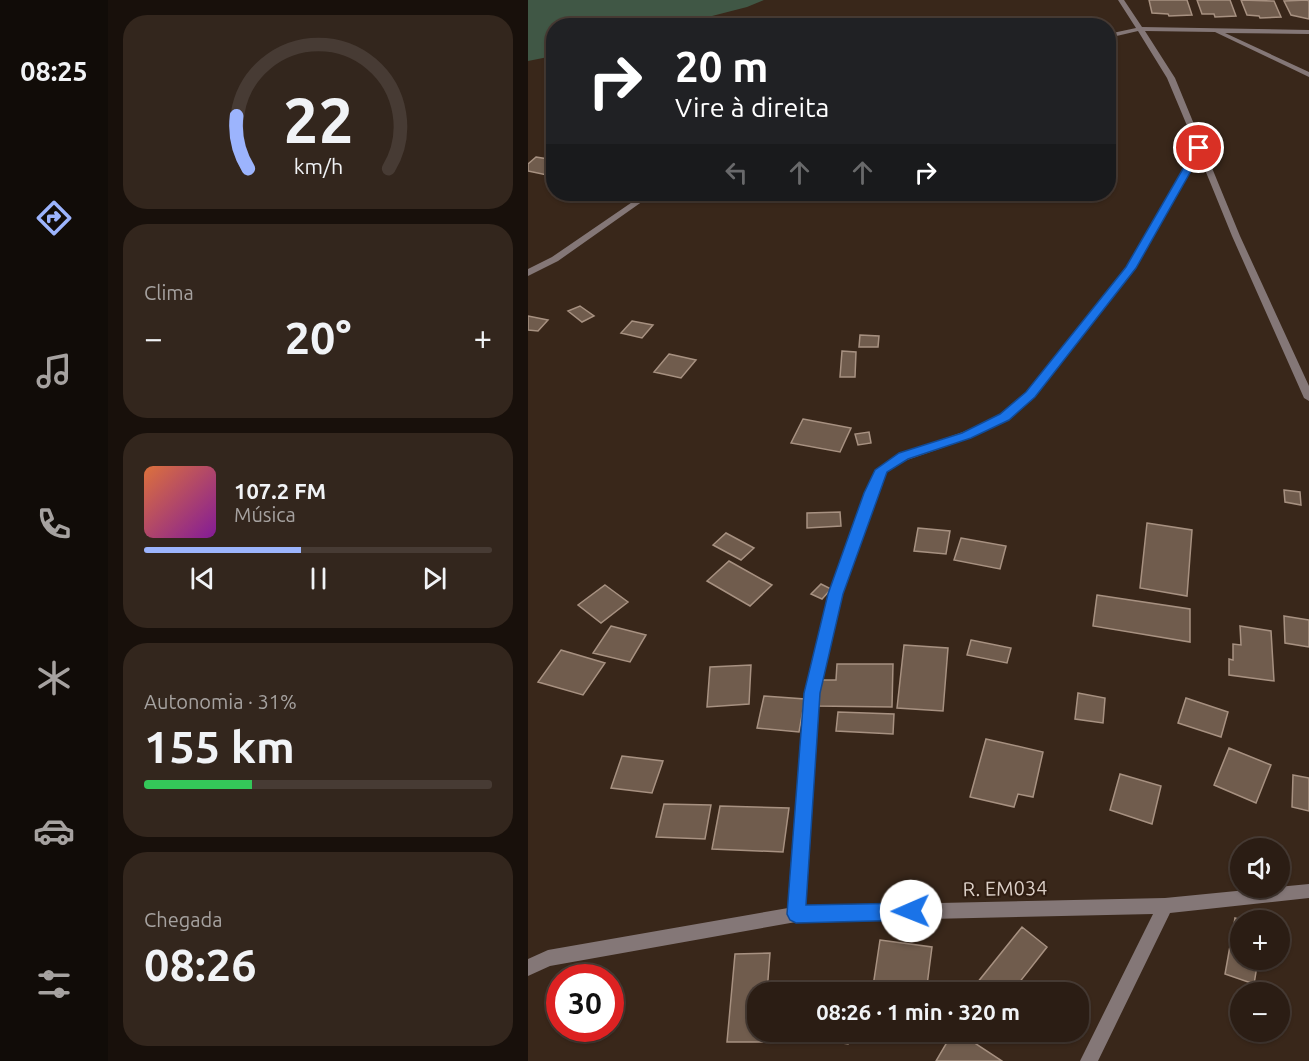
<!DOCTYPE html>
<html lang="pt">
<head>
<meta charset="utf-8">
<style>
  :root { --surface:#2b1d14; --page:#33261d; --text:#f1f3f6; --muted:#a6a2a0; --line:#473b34; --accent:#9cb4fd }
  body { margin:0; font-family:Ubuntu,sans-serif; background:var(--page); color:var(--text); height:100vh; display:flex; flex-direction:column; font-size:22px; white-space:nowrap }
  * { box-sizing:border-box; margin:0 }
  p { font-size:20px; color:var(--muted) }
  .icon { flex:none; width:33px; height:33px; fill:none; stroke:currentColor; stroke-width:2; stroke-linecap:round; stroke-linejoin:round }
  .map { position:relative; flex:1; overflow:hidden }
  .details { display:flex; flex-direction:column; gap:15px; padding:15px; background:#18100b; width:420px }
  .details>* { flex:none }
  .top-card { position:absolute; left:18px; top:18px; width:570px; height:183px; border-radius:24px; box-shadow:0 2px 4px #0004,0 0 0 2px var(--line); background:#202124; color:#fff; overflow:hidden }
  .fabs { position:absolute; left:702px; top:838px; display:grid; gap:12px }
  .fabs a { display:grid; place-items:center; width:60px; height:60px; border-radius:50%; background:var(--surface); box-shadow:0 2px 4px #0004,0 0 0 2px var(--line); font-size:30px }
  .speed { position:absolute; left:18px; top:964px; display:flex; gap:12px; font-size:30px; font-weight:700; text-align:center }
  .speed>* { display:grid; place-content:center; width:78px; height:78px; border-radius:50%; background:var(--surface); box-shadow:0 2px 4px #0004,0 0 0 2px var(--line); line-height:1 }
  .speed .limit { border:9px solid #d22; background:#fff; color:#111 }
  .pin { position:absolute; display:grid; place-items:center; width:51px; height:51px; color:#fff; margin:-26px; border:3px solid #fff; border-radius:50%; box-shadow:0 2px 6px #0007 }
  .me { position:absolute; width:66px; margin:-33px; rotate:269deg; stroke-linejoin:round; filter:drop-shadow(0 0 4px #0008) }
  .turn { display:flex; align-items:center; gap:21px; height:126px; padding:0 30px; font-size:27px }
  .turn .icon { width:78px; height:78px; stroke-width:2.5 }
  .turn b { display:block; font-size:42px; line-height:51px }
  .lanes { display:flex; align-items:center; height:57px; padding:0 30px; background:#0003; justify-content:center; gap:30px; direction:ltr }
  .lanes .off { opacity:.35 }
  .big { font-size:45px; font-weight:700; line-height:1.1 }
  .details .widget { flex:1; display:flex; flex-direction:column; justify-content:center; gap:9px; min-width:0; padding:0 21px; border-radius:24px; background:var(--page) }
  .details .dial { align-items:center; gap:0 }
  .dial svg { height:156px; overflow:visible; fill:none; stroke:var(--line); stroke-width:7; stroke-linecap:round; text-anchor:middle }
  .dial text { fill:var(--text); stroke:none }
  .song { display:flex; align-items:center; gap:18px }
  .cover { width:72px; height:72px; border-radius:9px; background:linear-gradient(135deg,hsl(20 70% 55%),hsl(290 70% 35%)) }
  .played { height:6px; border-radius:3px; background:linear-gradient(90deg,var(--accent) 45%,var(--line) 45%) }
  .keys { display:flex; justify-content:space-around; direction:ltr }
  .heat { display:flex; justify-content:space-between; align-items:center; font-size:33px; direction:ltr }
  .charge { height:9px; border-radius:4px; background:linear-gradient(90deg,#34c759 31%,var(--line) 0) }
  .trip { position:absolute; left:219px; top:982px; width:342px; height:60px; border-radius:24px; background:var(--surface); box-shadow:0 2px 4px #0004,0 0 0 2px var(--line); font-weight:700; line-height:60px; text-align:center }
  main { display:flex; flex:1; min-height:0 }
  .menu { display:flex; flex-direction:column; width:108px; justify-content:space-around; align-items:center; background:#110c08; color:var(--muted) }
  .menu .icon { width:42px; height:42px }
  .menu .current { color:var(--accent) }
  .menu b { font-size:27px; color:var(--text) }
  .map>svg:first-child { display:block }
  .green { fill:#405745 }
  .building { fill:#705c4d; stroke:#a79181; stroke-width:1.5 }
  .lines { fill:none; stroke-linecap:round; stroke-linejoin:round }
  .street { fill:#847777; fill-rule:evenodd }
  .route { fill:#1a73e8; stroke:#114b97; stroke-width:1.5 }
  .labels { text-anchor:middle; dominant-baseline:central; stroke-width:4.5; stroke-linejoin:round; paint-order:stroke }
  .near-street-label { font-size:20px; fill:#dcd0c8; stroke:#2f1d11 }
</style>
</head>
<body>
<main>
<nav class="menu">
<b>08:25</b>
<svg class="icon current" aria-label="directions" viewBox="0 0 24 24"><path d="M12 3l9 9-9 9-9-9zM9 14v-3h6M13 9l2 2-2 2"/></svg>
<svg class="icon" aria-label="music" viewBox="0 0 24 24"><path d="M9 18V5l10-2v13"/><circle cx="6" cy="18" r="3"/><circle cx="16" cy="16" r="3"/></svg>
<svg class="icon" aria-label="phone" viewBox="0 0 24 24"><path d="M5 4h4l2 5-3 2q2 4 5 5l2-3 5 2v4C11 20 4 13 5 4z"/></svg>
<svg class="icon" aria-label="climate" viewBox="0 0 24 24"><path d="M12 3v18M4 7l16 10M4 17L20 7"/></svg>
<svg class="icon" aria-label="car" viewBox="0 0 24 24"><path d="M5 17H2v-5l4-1 3-4h7l3 4 3 1v5h-3M9 17h6M6 11h13"/><circle cx="7" cy="17" r="2"/><circle cx="17" cy="17" r="2"/></svg>
<svg class="icon" aria-label="filters" viewBox="0 0 24 24"><path d="M4 7h16M4 17h16"/><circle cx="9" cy="7" r="2"/><circle cx="15" cy="17" r="2"/></svg>
</nav>
<section class="details">
<div class="widget dial"><svg viewBox="0 0 100 80">
<path d="M14 69A42 42 0 1 1 86 69"/>
<path d="M14 69A42 42 0 0 1 8 42" stroke="#9cb4fd"/>
<text x="50" y="56" font-size="32" font-weight="700">22</text>
<text x="50" y="72" font-size="11">km/h</text>
</svg></div>
<div class="widget"><p>Clima</p>
<div class="heat"><a>−</a><b class="big">20°</b><a>+</a></div>
</div>
<div class="widget">
<div class="song"><i class="cover"></i><div><b>107.2 FM</b><p>Música</p></div></div>
<div class="played"></div>
<div class="keys"><svg class="icon" aria-label="previous" viewBox="0 0 24 24"><path d="M18 5L8 12l10 7zM5 5v14"/></svg><svg class="icon" aria-label="pause" viewBox="0 0 24 24"><path d="M8 5v14M16 5v14"/></svg><svg class="icon" aria-label="next" viewBox="0 0 24 24"><path d="M6 5l10 7-10 7zM19 5v14"/></svg></div>
</div>
<div class="widget"><p>Autonomia · 31%</p><b class="big">155 km</b><div class="charge"></div></div>
<div class="widget"><p>Chegada</p><b class="big">08:26</b></div>
</section>
<div class="map">
<svg width="781" height="1061" viewBox="0 0 781 1061">
  <rect width="100%" height="100%" fill="#39271a"/>
  <!-- green -->
  <path class="green" d="M 0,0 L 236,0 L 219,7 L 184,16 L 173,25 L 26,26 L 25,56 L 0,61 Z"/>
  <!-- building -->
  <path class="building" d="M 621,0 L 659,0 L 664,15 L 641,16 L 640,14 L 624,13 Z
    M 669,0 L 702,0 L 708,16 L 687,17 L 686,14 L 674,14 Z
    M 713,0 L 746,1 L 753,17 L 732,18 L 731,16 L 719,15 Z
    M 779,0 L 781,1 L 781,19 L 763,15 L 756,1 Z
    M 8,157 L 26,160 L 26,169 L 19,175 L 0,171 L 0,164 Z
    M 52,306 L 66,316 L 54,322 L 40,311 Z
    M 0,316 L 20,320 L 10,331 L 0,330 Z
    M 104,321 L 125,325 L 114,338 L 93,333 Z
    M 332,335 L 351,336 L 350,347 L 331,347 Z
    M 314,351 L 328,352 L 327,377 L 312,377 Z
    M 141,354 L 168,360 L 153,378 L 126,372 Z
    M 275,419 L 323,428 L 312,452 L 263,443 Z
    M 341,432 L 343,443 L 330,445 L 327,434 Z
    M 756,490 L 772,492 L 773,505 L 757,502 Z
    M 312,512 L 313,526 L 279,528 L 279,513 Z
    M 619,523 L 664,530 L 659,596 L 612,588 Z
    M 390,528 L 422,531 L 418,554 L 386,551 Z
    M 198,533 L 226,548 L 213,560 L 185,545 Z
    M 433,538 L 478,546 L 472,569 L 426,560 Z
    M 201,561 L 244,585 L 222,606 L 179,581 Z
    M 293,584 L 303,589 L 294,599 L 283,594 Z
    M 77,585 L 100,602 L 73,623 L 50,605 Z
    M 569,595 L 662,609 L 662,642 L 565,626 Z
    M 756,616 L 781,620 L 781,647 L 757,643 Z
    M 83,626 L 118,635 L 102,662 L 65,653 Z
    M 712,626 L 743,631 L 746,681 L 701,675 L 701,659 L 705,660 L 705,644 L 713,645 Z
    M 443,640 L 483,648 L 479,663 L 439,655 Z
    M 376,645 L 420,648 L 415,711 L 369,708 Z
    M 33,650 L 77,663 L 55,695 L 10,682 Z
    M 309,664 L 365,664 L 364,707 L 288,706 L 290,680 L 308,680 Z
    M 223,665 L 221,704 L 179,707 L 182,667 Z
    M 550,693 L 577,698 L 575,723 L 547,719 Z
    M 236,696 L 277,699 L 271,732 L 229,728 Z
    M 658,698 L 700,712 L 693,737 L 650,723 Z
    M 310,712 L 366,714 L 365,734 L 308,731 Z
    M 458,739 L 515,752 L 505,797 L 490,794 L 486,807 L 442,797 Z
    M 701,748 L 743,765 L 728,803 L 686,785 Z
    M 94,756 L 135,761 L 124,793 L 83,788 Z
    M 592,774 L 633,786 L 624,824 L 582,810 Z
    M 765,775 L 781,778 L 781,811 L 764,807 Z
    M 136,804 L 183,805 L 177,839 L 128,837 Z
    M 192,806 L 261,808 L 255,852 L 184,849 Z
    M 707,918 L 717,921 L 712,921 L 712,960 L 730,960 L 726,984 L 697,974 Z
    M 494,927 L 519,947 L 483,993 L 460,993 L 449,983 Z
    M 352,940 L 404,947 L 398,993 L 344,993 Z
    M 242,953 L 239,993 L 230,993 L 230,1032 L 236,1032 L 235,1042 L 199,1042 L 207,954 Z
    M 305,985 L 331,989 L 330,993 L 304,993 Z
    M 296,1032 L 322,1032 L 320,1044 L 294,1040 Z
    M 425,1032 L 430,1032 L 474,1061 L 408,1061 Z"/>
  <g class="lines">
    <!-- street -->
    <path class="street" d="M 590,0 L 596,0 L 614,27 L 781,30 L 781,34 L 697,33 L 781,72 L 781,77 L 687,32 L 617,31 L 647,78 L 712,236 L 781,386 L 781,401 L 776,398 L 704,236 L 671,155 L 607,268 L 507,397 L 481,419 L 443,438 L 379,460 L 358,472 L 314,594 L 291,693 L 277,906 L 637,898 L 781,884 L 781,898 L 642,913 L 570,1061 L 552,1061 L 625,914 L 268,922 L 22,966 L 0,976 L 0,959 L 20,950 L 260,908 L 277,693 L 302,594 L 337,493 L 347,470 L 371,454 L 435,432 L 473,415 L 499,393 L 598,267 L 668,147 L 639,78 L 610,31 L 580,38 L 580,34 L 608,28 Z
      M 360,24 L 415,24 L 418,26 L 357,26 Z
      M 116,194 L 125,194 L 30,261 L 0,276 L 0,269 L 24,257 Z"/>
  </g>
  <!-- route -->
  <path class="route" d="M 671,145 L 676,148 L 608,268 L 507,397 L 481,420 L 443,438 L 380,459 L 359,472 L 315,594 L 292,693 L 278,905 L 383,903 L 390,905 L 393,911 L 390,918 L 383,920 L 268,923 L 262,920 L 259,914 L 276,693 L 300,594 L 336,493 L 347,470 L 371,453 L 434,433 L 472,414 L 498,392 L 598,267 L 667,148 Z"/>
  <g class="labels">
    <!-- near-street labels -->
    <g class="near-street-label">
      <text transform="translate(477 888) rotate(-1)">R. EM034</text>
    </g>
  </g>
</svg>
<div class="fabs">
<a><svg class="icon" aria-label="sound" viewBox="0 0 24 24"><path d="M4 9h4l5-4v14l-5-4H4zM17 9q2 3 0 6"/></svg></a>
<a>+</a>
<a>−</a>
</div>
<div class="speed"><div class="limit">30</div></div>
<div class="pin" style="left:671px;top:148px;background:#d93025"><svg class="icon" aria-label="arrive" viewBox="0 0 24 24"><path d="M6 21V4h12l-3 4 3 4H6"/></svg></div>
<svg class="me" style="left:383px;top:911px" viewBox="-20 -20 40 40"><circle r="19" fill="#fff"/><path d="M0-13L10 11 0 6-10 11z" fill="#1a73e8"/></svg>
<div class="trip">08:26 · 1 min · 320 m</div>
<div class="top-card">
<div class="turn"><svg class="icon" aria-label="right" viewBox="0 0 24 24"><path d="M7 20v-9h11M14 6l5 5-5 5"/></svg><div><b>20 m</b>Vire à direita</div></div>
<div class="lanes"><svg class="icon off" aria-label="left" viewBox="0 0 24 24"><path d="M17 20v-9H6M10 6l-5 5 5 5"/></svg><svg class="icon off" aria-label="ahead" viewBox="0 0 24 24"><path d="M12 20V5M6 11l6-6 6 6"/></svg><svg class="icon off" aria-label="ahead" viewBox="0 0 24 24"><path d="M12 20V5M6 11l6-6 6 6"/></svg><svg class="icon" aria-label="right" viewBox="0 0 24 24"><path d="M7 20v-9h11M14 6l5 5-5 5"/></svg></div>
</div>
</div>
</main>
</body>
</html>
